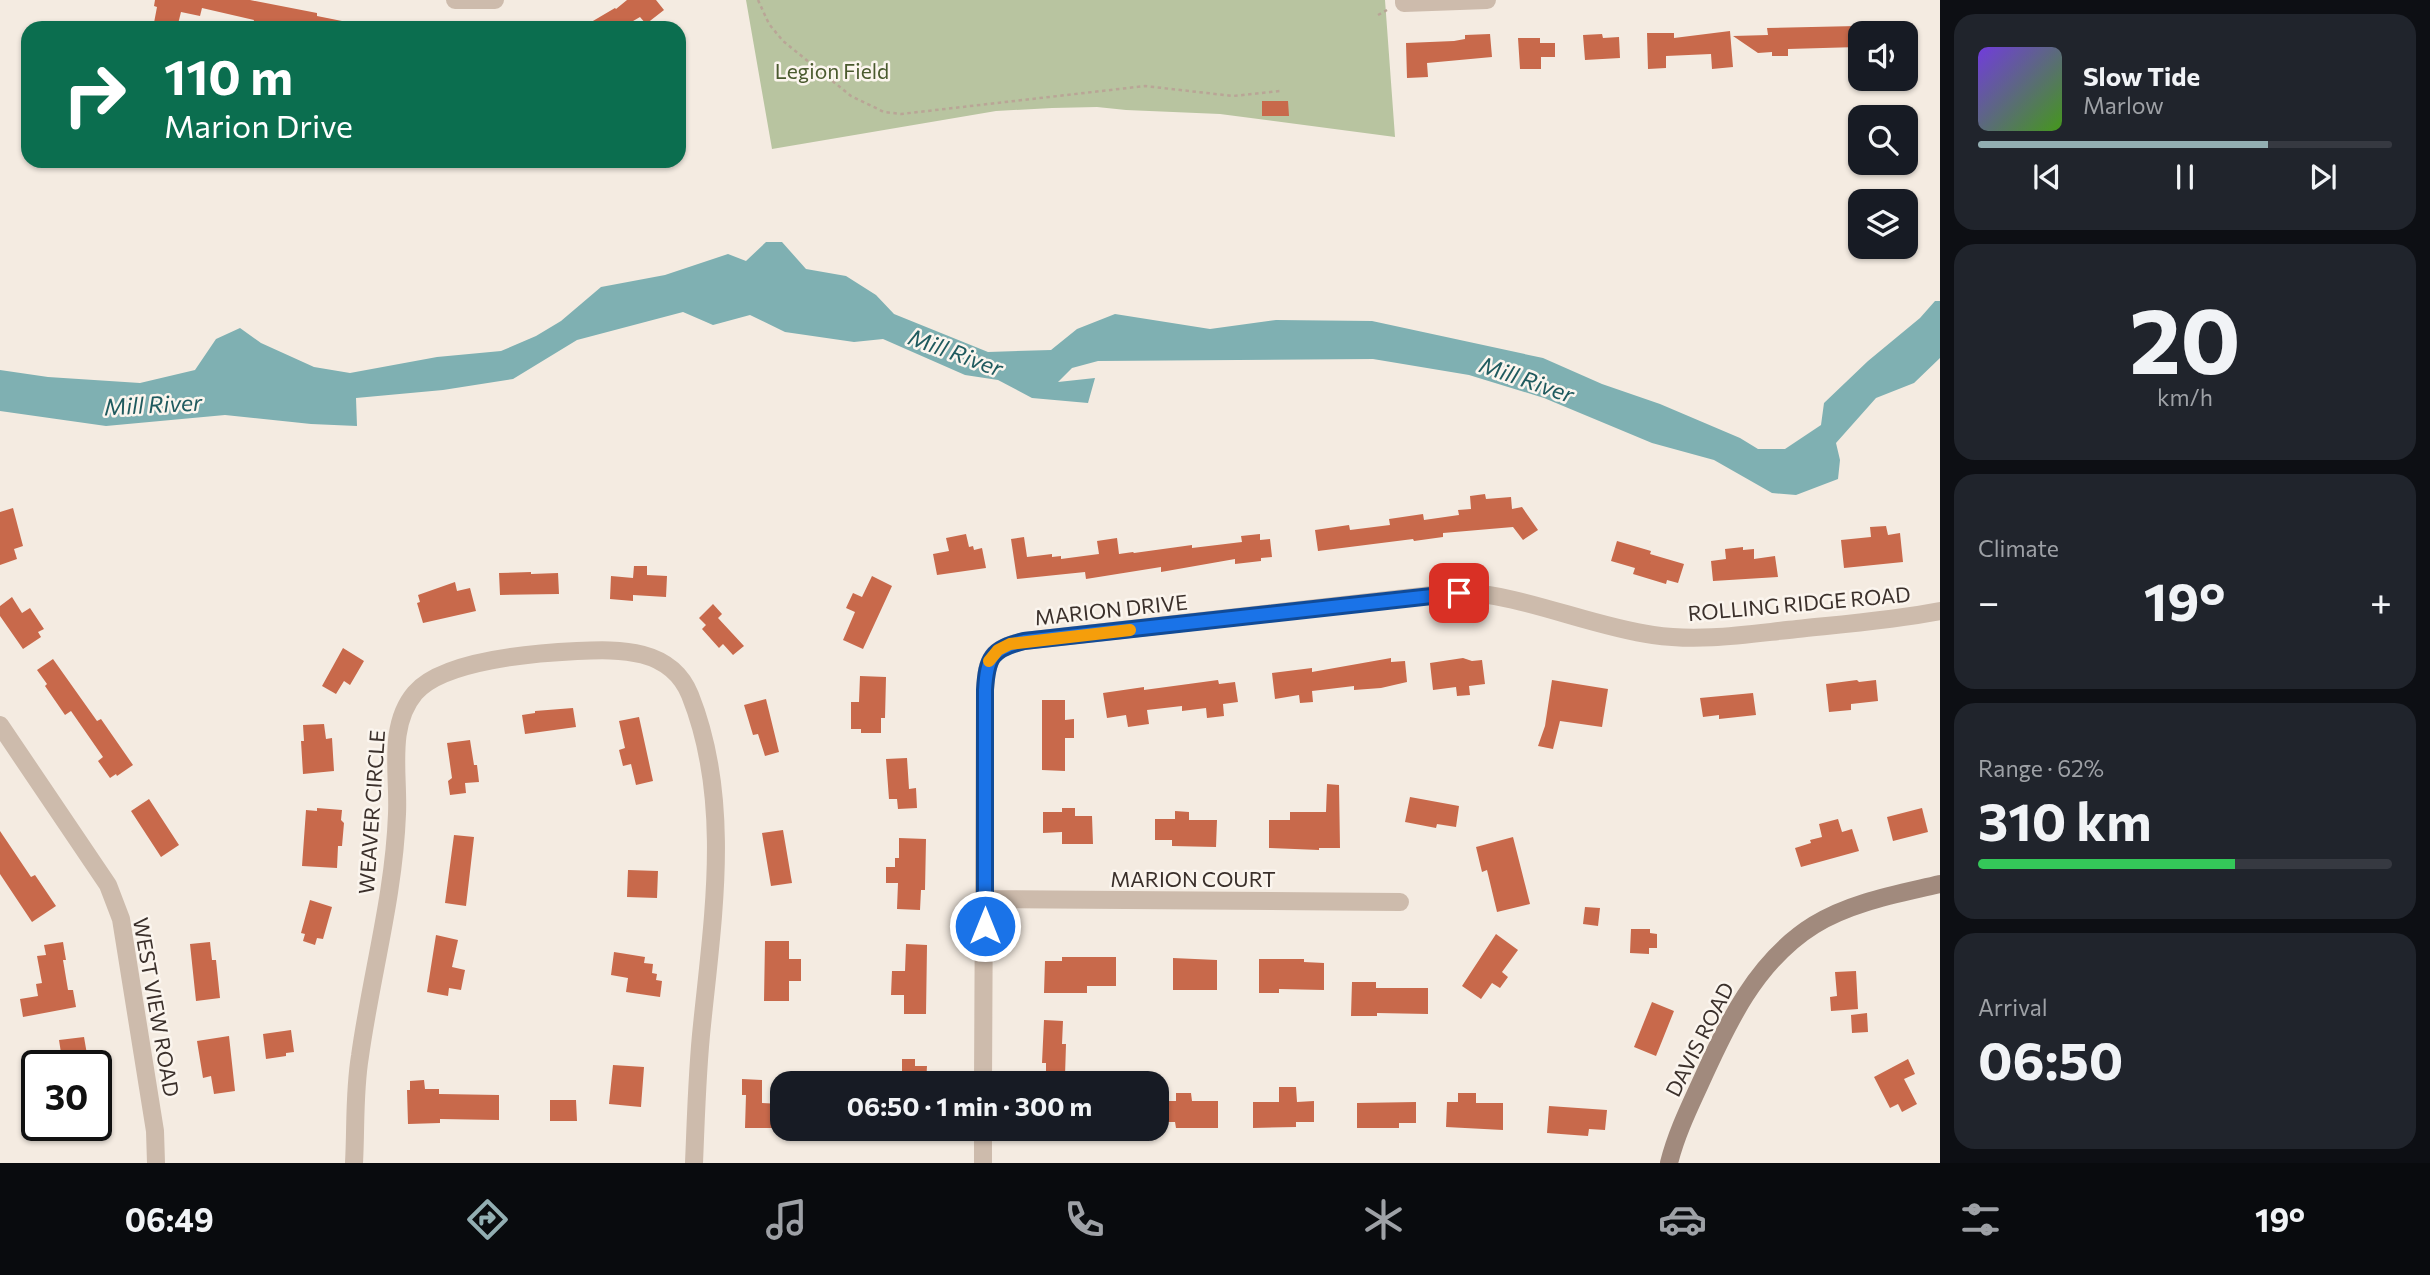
<!DOCTYPE html>
<html lang="en">
<head>
<meta charset="utf-8">
<style>
  :root { --surface:#171b24; --page:#20242c; --text:#f1f3f6; --muted:#9ea1a6; --line:#363941; --accent:#92aeb2 }
  body { margin:0; font-family:Commissioner,sans-serif; background:var(--page); color:var(--text); height:100vh; display:flex; flex-direction:column; font-size:26px; white-space:nowrap }
  * { box-sizing:border-box; margin:0 }
  p { font-size:23px; color:var(--muted) }
  .icon { flex:none; width:38px; height:38px; fill:none; stroke:currentColor; stroke-width:2; stroke-linecap:round; stroke-linejoin:round }
  .map { position:relative; flex:1; overflow:hidden }
  .panel { display:flex; flex-direction:column; gap:14px; padding:14px; background:#0d0f14; width:490px }
  .panel>* { flex:none }
  .hud { position:absolute; left:21px; top:21px; width:665px; height:147px; border-radius:21px; box-shadow:0 2px 5px #0004; background:#0b6e4f; color:#fff; overflow:hidden }
  .buttons { position:absolute; left:1848px; top:21px; display:grid; gap:14px }
  .buttons a { display:grid; place-items:center; width:70px; height:70px; border-radius:14px; background:var(--surface); box-shadow:0 2px 5px #0004; font-size:35px }
  .speed { position:absolute; left:21px; top:1050px; display:flex; gap:14px; font-size:35px; font-weight:700; text-align:center }
  .speed>* { display:grid; place-content:center; width:91px; height:91px; border-radius:50%; background:var(--surface); box-shadow:0 2px 5px #0004; line-height:1 }
  .speed .limit { border:4px solid #111; border-radius:10px; background:#fff; color:#111 }
  .pin { position:absolute; display:grid; place-items:center; width:60px; height:60px; color:#fff; margin:-30px; border-radius:14px; box-shadow:0 4px 10px #0006 }
  .me { position:absolute; width:77px; margin:-38px; rotate:0deg; stroke-linejoin:round; filter:drop-shadow(0 0 5px #0008) }
  .turn { display:flex; align-items:center; gap:24px; height:147px; padding:0 28px; font-size:32px }
  .turn .icon { width:91px; height:91px; stroke-width:2.5 }
  .turn b { display:block; font-size:49px; line-height:60px }
  .big { font-size:52px; font-weight:700; line-height:1.1 }
  .panel .card { flex:1; display:flex; flex-direction:column; justify-content:center; gap:10px; min-width:0; padding:0 24px; border-radius:21px; background:var(--page) }
  .panel .dial { align-items:center; gap:0 }
  .dial b { font-size:91px; line-height:1 }
  .song { display:flex; align-items:center; gap:21px }
  .cover { width:84px; height:84px; border-radius:10px; background:linear-gradient(135deg,hsl(260 70% 55%),hsl(100 70% 35%)) }
  .played { height:7px; border-radius:4px; background:linear-gradient(90deg,var(--accent) 70%,var(--line) 70%) }
  .keys { display:flex; justify-content:space-around; direction:ltr }
  .heat { display:flex; justify-content:space-between; align-items:center; font-size:38px; direction:ltr }
  .charge { height:10px; border-radius:5px; background:linear-gradient(90deg,#34c759 62%,var(--line) 0) }
  .trip { position:absolute; left:770px; top:1071px; width:399px; height:70px; border-radius:21px; background:var(--surface); box-shadow:0 2px 5px #0004; font-weight:700; line-height:70px; text-align:center }
  .menu { display:flex; height:112px; justify-content:space-around; align-items:center; background:#090b0e; color:var(--muted) }
  .menu .icon { width:49px; height:49px }
  .menu .on { color:var(--accent) }
  .menu b { font-size:32px; color:var(--text) }
  main { display:flex; flex:1; min-height:0 }
  .map>svg:first-child { display:block }
  .green { fill:#b8c4a0 }
  .water { fill:#7fb0b2 }
  .building { fill:#c8694b }
  .lines { fill:none; stroke-linecap:round; stroke-linejoin:round }
  .path { stroke:#b9a596; stroke-width:2.5; stroke-dasharray:3.5 3.5; stroke-linecap:butt }
  .minor { stroke:#cdbbac; stroke-width:18 }
  .secondary { stroke:#a18a7d; stroke-width:18 }
  .route-casing { stroke:#114b97; stroke-width:18 }
  .route { stroke:#1a73e8; stroke-width:12 }
  .slow { stroke:#f59e0b; stroke-width:12 }
  .labels { text-anchor:middle; dominant-baseline:central; stroke-width:5; stroke-linejoin:round; paint-order:stroke }
  .park-label { font-size:21px; fill:#4a5a2e; stroke:#fbf5ee }
  .street-label { font-size:21px; fill:#3b302b; stroke:#fbf5ee }
  .water-label { font-size:23px; font-style:italic; fill:#1f5a5e; stroke:#fbf5ee }
</style>
</head>
<body>
<main>
<div class="map">
<svg width="1940" height="1163" viewBox="0 0 1940 1163">
  <rect width="100%" height="100%" fill="#f4ebe1"/>
  <!-- green -->
  <path class="green" d="M 746,0 L 1385,0 L 1395,137 L 1220,114 L 1126,110 L 1097,107 L 1052,108 L 996,111 L 772,149 Z"/>
  <!-- water -->
  <path class="water" d="M 766,242 L 782,242 L 806,269 L 846,276 L 876,295 L 894,314 L 988,352 L 1051,350 L 1077,329 L 1115,314 L 1210,329 L 1276,320 L 1372,321 L 1543,358 L 1602,384 L 1660,404 L 1740,438 L 1758,449 L 1785,449 L 1821,425 L 1824,403 L 1868,361 L 1920,318 L 1935,301 L 1940,301 L 1940,358 L 1914,383 L 1876,398 L 1836,443 L 1840,460 L 1838,479 L 1796,495 L 1772,493 L 1714,460 L 1652,443 L 1544,398 L 1469,375 L 1373,359 L 1098,361 L 1072,368 L 1058,382 L 1095,378 L 1088,403 L 1032,398 L 998,380 L 965,375 L 883,339 L 854,342 L 785,332 L 750,315 L 713,325 L 683,312 L 577,340 L 513,379 L 443,390 L 356,398 L 357,426 L 311,424 L 225,415 L 106,426 L 0,411 L 0,370 L 48,377 L 140,383 L 195,370 L 216,339 L 240,328 L 261,343 L 314,367 L 350,373 L 437,357 L 501,351 L 536,336 L 561,321 L 601,287 L 665,275 L 728,254 L 746,261 Z"/>
  <!-- building -->
  <path class="building" d="M 155,0 L 250,0 L 317,13 L 317,16 L 342,21 L 341,28 L 252,28 L 254,20 L 202,8 L 200,16 L 181,12 L 177,28 L 153,28 L 157,7 L 154,6 Z
    M 627,0 L 656,0 L 664,10 L 646,24 L 640,17 L 621,28 L 581,28 L 615,8 L 616,9 Z
    M 1857,26 L 1858,47 L 1788,49 L 1788,56 L 1772,56 L 1772,52 L 1758,53 L 1733,36 L 1768,35 L 1767,28 Z
    M 1730,31 L 1733,67 L 1712,69 L 1711,54 L 1666,56 L 1666,68 L 1648,69 L 1647,33 L 1674,33 L 1674,38 Z
    M 1490,34 L 1492,57 L 1427,63 L 1428,77 L 1407,78 L 1406,43 L 1454,41 L 1465,39 L 1465,35 Z
    M 1602,34 L 1603,38 L 1619,37 L 1620,58 L 1585,60 L 1583,35 Z
    M 1518,38 L 1540,38 L 1540,43 L 1555,43 L 1555,57 L 1541,57 L 1541,69 L 1520,69 Z
    M 1262,101 L 1288,101 L 1289,116 L 1262,116 Z
    M 1485,494 L 1486,499 L 1511,497 L 1512,509 L 1522,507 L 1538,530 L 1523,540 L 1513,527 L 1443,533 L 1443,537 L 1414,541 L 1413,539 L 1318,551 L 1315,530 L 1349,525 L 1350,530 L 1390,525 L 1389,519 L 1423,514 L 1424,520 L 1459,515 L 1458,510 L 1471,509 L 1470,496 Z
    M 13,508 L 23,546 L 14,549 L 17,559 L 0,565 L 0,512 Z
    M 1886,526 L 1888,535 L 1900,533 L 1903,562 L 1844,568 L 1841,540 L 1871,537 L 1870,527 Z
    M 966,534 L 969,547 L 973,546 L 974,550 L 982,548 L 986,568 L 937,575 L 933,554 L 949,551 L 946,538 Z
    M 1260,534 L 1260,540 L 1270,539 L 1272,557 L 1261,558 L 1261,561 L 1235,564 L 1235,559 L 1161,572 L 1161,567 L 1086,579 L 1085,572 L 1017,579 L 1011,539 L 1024,537 L 1027,557 L 1052,554 L 1052,557 L 1061,556 L 1061,559 L 1099,554 L 1097,541 L 1117,538 L 1119,554 L 1133,552 L 1134,553 L 1192,545 L 1192,548 L 1242,542 L 1241,536 Z
    M 1617,541 L 1651,551 L 1650,554 L 1684,564 L 1678,583 L 1667,580 L 1666,584 L 1633,574 L 1635,568 L 1611,561 Z
    M 1743,547 L 1743,550 L 1754,549 L 1754,559 L 1775,556 L 1778,577 L 1713,581 L 1711,561 L 1726,559 L 1725,549 Z
    M 634,566 L 647,566 L 647,575 L 667,576 L 666,597 L 633,595 L 633,601 L 610,599 L 611,576 L 633,578 Z
    M 531,572 L 531,574 L 558,573 L 559,594 L 500,595 L 499,573 Z
    M 872,576 L 892,586 L 863,649 L 843,640 L 855,612 L 846,608 L 853,593 L 862,597 Z
    M 455,582 L 457,591 L 470,588 L 476,611 L 423,623 L 417,603 L 420,602 L 418,595 Z
    M 12,597 L 22,613 L 30,608 L 44,629 L 38,632 L 41,637 L 23,649 L 0,616 L 0,606 Z
    M 713,604 L 722,614 L 718,618 L 744,646 L 733,655 L 723,644 L 719,648 L 702,629 L 706,625 L 699,618 Z
    M 343,648 L 364,661 L 350,685 L 344,681 L 336,694 L 322,686 Z
    M 1391,658 L 1391,662 L 1405,661 L 1407,682 L 1381,688 L 1354,690 L 1354,686 L 1312,691 L 1313,702 L 1300,703 L 1299,695 L 1275,699 L 1272,673 L 1312,668 L 1312,672 Z
    M 1463,658 L 1472,661 L 1482,660 L 1485,684 L 1469,686 L 1470,695 L 1457,696 L 1456,687 L 1433,690 L 1430,663 Z
    M 53,659 L 97,721 L 101,719 L 133,765 L 117,776 L 116,774 L 110,778 L 98,761 L 103,757 L 71,711 L 65,715 L 45,686 L 47,684 L 37,670 Z
    M 860,676 L 886,677 L 885,718 L 881,718 L 881,733 L 861,733 L 861,729 L 851,729 L 851,702 L 859,702 Z
    M 1218,680 L 1219,684 L 1235,682 L 1238,702 L 1223,704 L 1224,716 L 1207,718 L 1206,708 L 1182,711 L 1182,706 L 1147,710 L 1149,724 L 1128,727 L 1126,715 L 1107,718 L 1103,693 L 1144,687 L 1144,690 Z
    M 1552,680 L 1608,689 L 1602,727 L 1560,721 L 1553,749 L 1538,746 L 1545,726 Z
    M 1857,680 L 1859,682 L 1876,680 L 1878,701 L 1851,704 L 1851,710 L 1829,712 L 1826,684 Z
    M 1753,693 L 1756,715 L 1719,719 L 1719,715 L 1703,717 L 1700,698 Z
    M 766,699 L 779,752 L 765,756 L 758,734 L 753,735 L 744,705 Z
    M 1042,700 L 1065,700 L 1065,720 L 1074,719 L 1074,738 L 1065,738 L 1065,771 L 1042,770 Z
    M 573,708 L 576,727 L 525,734 L 522,715 L 535,713 L 535,711 Z
    M 639,717 L 653,781 L 636,785 L 631,764 L 623,766 L 619,750 L 625,748 L 619,721 Z
    M 324,724 L 326,739 L 332,738 L 334,771 L 303,774 L 301,741 L 304,741 L 303,725 Z
    M 470,740 L 474,765 L 477,765 L 479,782 L 465,783 L 466,793 L 450,795 L 448,781 L 452,778 L 447,743 Z
    M 907,758 L 909,789 L 916,788 L 917,808 L 898,809 L 897,799 L 889,799 L 886,759 Z
    M 1327,784 L 1339,785 L 1340,848 L 1319,848 L 1319,850 L 1269,848 L 1269,820 L 1290,820 L 1290,812 L 1326,812 Z
    M 1410,797 L 1459,806 L 1456,827 L 1437,824 L 1436,828 L 1405,822 Z
    M 149,799 L 179,845 L 161,857 L 131,811 Z
    M 317,808 L 342,810 L 341,820 L 344,823 L 342,846 L 338,846 L 337,868 L 302,866 L 306,810 L 317,811 Z
    M 1062,808 L 1075,808 L 1075,816 L 1092,816 L 1093,844 L 1062,844 L 1062,832 L 1043,833 L 1043,812 L 1062,812 Z
    M 1922,808 L 1928,832 L 1893,841 L 1887,817 Z
    M 1175,811 L 1189,812 L 1189,820 L 1217,820 L 1216,847 L 1172,846 L 1172,840 L 1155,840 L 1155,819 L 1175,819 Z
    M 1838,819 L 1842,832 L 1852,829 L 1859,851 L 1801,867 L 1795,848 L 1811,843 L 1810,840 L 1822,837 L 1819,824 Z
    M 783,830 L 792,883 L 771,886 L 762,833 Z
    M 0,831 L 31,877 L 35,875 L 56,906 L 32,922 L 0,874 Z
    M 454,835 L 474,837 L 466,906 L 445,903 Z
    M 1513,837 L 1530,904 L 1497,912 L 1487,870 L 1482,872 L 1476,847 Z
    M 899,838 L 926,839 L 925,890 L 921,890 L 920,910 L 897,909 L 898,883 L 886,883 L 886,867 L 895,867 L 895,858 L 899,858 Z
    M 628,870 L 658,871 L 657,898 L 627,897 Z
    M 310,900 L 332,907 L 323,939 L 317,938 L 315,945 L 303,941 L 305,934 L 301,933 Z
    M 1585,907 L 1600,908 L 1598,926 L 1583,924 Z
    M 1631,929 L 1650,929 L 1650,933 L 1657,934 L 1657,948 L 1649,948 L 1649,954 L 1630,953 Z
    M 1496,934 L 1518,950 L 1502,972 L 1508,977 L 1500,988 L 1492,983 L 1481,999 L 1462,986 Z
    M 436,935 L 458,940 L 452,967 L 465,970 L 461,990 L 449,988 L 448,996 L 427,992 Z
    M 765,941 L 789,941 L 789,959 L 801,959 L 801,981 L 789,981 L 789,1001 L 764,1001 Z
    M 63,942 L 66,960 L 63,960 L 68,990 L 73,990 L 76,1007 L 23,1017 L 20,999 L 38,996 L 36,984 L 42,983 L 37,956 L 46,955 L 44,945 Z
    M 210,942 L 212,960 L 216,960 L 220,998 L 196,1001 L 190,944 Z
    M 906,944 L 927,945 L 926,1014 L 904,1014 L 904,995 L 891,995 L 892,971 L 905,971 Z
    M 614,952 L 645,957 L 644,963 L 653,964 L 652,973 L 657,974 L 656,980 L 662,981 L 660,997 L 626,992 L 628,978 L 611,975 Z
    M 1062,957 L 1116,957 L 1116,986 L 1087,986 L 1087,993 L 1044,993 L 1045,961 L 1062,961 Z
    M 1173,958 L 1217,960 L 1217,990 L 1173,990 Z
    M 1259,959 L 1304,959 L 1304,962 L 1324,963 L 1324,990 L 1279,989 L 1279,993 L 1259,993 Z
    M 1856,971 L 1858,1009 L 1831,1011 L 1830,997 L 1837,996 L 1835,972 Z
    M 1352,982 L 1376,982 L 1376,988 L 1428,988 L 1428,1014 L 1377,1013 L 1377,1016 L 1351,1016 Z
    M 1652,1002 L 1674,1011 L 1656,1056 L 1634,1047 Z
    M 1867,1013 L 1868,1032 L 1852,1033 L 1851,1015 Z
    M 1044,1020 L 1063,1021 L 1062,1044 L 1066,1044 L 1065,1076 L 1046,1076 L 1046,1063 L 1042,1063 Z
    M 291,1030 L 294,1052 L 286,1053 L 286,1056 L 266,1059 L 263,1034 Z
    M 229,1036 L 235,1091 L 214,1094 L 211,1076 L 203,1078 L 197,1041 Z
    M 84,1037 L 89,1066 L 63,1066 L 59,1040 Z
    M 902,1059 L 915,1059 L 915,1066 L 927,1066 L 926,1083 L 902,1083 Z
    M 1908,1059 L 1915,1074 L 1904,1079 L 1917,1104 L 1902,1112 L 1898,1104 L 1890,1108 L 1874,1077 Z
    M 613,1065 L 644,1067 L 641,1107 L 609,1104 Z
    M 742,1079 L 762,1080 L 762,1103 L 782,1104 L 782,1128 L 745,1128 L 746,1095 L 742,1095 Z
    M 424,1080 L 425,1089 L 439,1089 L 439,1094 L 499,1095 L 499,1120 L 440,1119 L 440,1123 L 408,1124 L 407,1090 L 410,1090 L 410,1081 Z
    M 1279,1087 L 1296,1087 L 1297,1102 L 1314,1101 L 1314,1122 L 1296,1122 L 1296,1127 L 1253,1128 L 1253,1102 L 1279,1102 Z
    M 1176,1093 L 1191,1093 L 1192,1101 L 1218,1101 L 1218,1128 L 1176,1128 L 1175,1122 L 1160,1122 L 1160,1101 L 1176,1101 Z
    M 1458,1093 L 1476,1093 L 1476,1103 L 1503,1103 L 1503,1130 L 1446,1127 L 1447,1102 L 1458,1102 Z
    M 550,1100 L 576,1100 L 577,1121 L 550,1121 Z
    M 1416,1102 L 1416,1123 L 1399,1123 L 1399,1128 L 1357,1128 L 1357,1103 Z
    M 1549,1106 L 1607,1110 L 1605,1130 L 1589,1129 L 1588,1136 L 1547,1133 Z"/>
  <g class="lines">
    <!-- path -->
    <path class="path" d="M 758,0 L 769,24 L 783,41 L 851,96 L 884,112 L 901,114 L 1145,86 L 1233,96 L 1280,91
      M 1378,15 L 1387,10"/>
    <!-- minor -->
    <path class="minor" d="M 455,0 L 495,0
      M 1404,0 L 1404,3 L 1487,0
      M 0,725 L 108,885 L 121,919 L 155,1131 L 156,1163
      M 985,899 L 1400,902
      M 983,1083 L 985,689 C 987,658 991,648 1024,641 L 1459,592 C 1521,594 1589,626 1653,635 C 1701,642 1748,634 1797,629 C 1844,624 1893,620 1940,611
      M 983,1129 L 983,1163
      M 354,1163 C 356,1127 354,1092 360,1056 C 371,976 394,896 397,814 C 399,775 387,726 415,693 C 443,660 536,653 577,651 C 620,649 671,648 690,695 C 732,800 713,917 702,1025 C 697,1071 696,1117 694,1163"/>
    <!-- secondary -->
    <path class="secondary" d="M 1669,1163 C 1676,1135 1688,1110 1700,1084 C 1727,1024 1756,961 1814,925 C 1851,902 1898,894 1940,884"/>
  </g>
  <g class="lines">
    <!-- route casing -->
    <g class="route-casing">
      <path id="route" d="M 985,926 L 985,690 C 987,658 991,649 1024,641 L 1459,593"/>
    </g>
    <!-- route -->
    <use href="#route" class="route"/>
    <!-- slow -->
    <path class="slow" d="M 989,661 L 998,650 L 1010,644 L 1130,630"/>
  </g>
  <g class="labels">
    <!-- park labels -->
    <g class="park-label">
      <text x="832" y="70">Legion Field</text>
    </g>
    <!-- street labels -->
    <g class="street-label">
      <text transform="translate(1799 603) rotate(-5)">ROLLING RIDGE ROAD</text>
      <text transform="translate(1111 609) rotate(-6)">MARION DRIVE</text>
      <text transform="translate(371 812) rotate(-86)">WEAVER CIRCLE</text>
      <text x="1193" y="878">MARION COURT</text>
      <text transform="translate(157 1007) rotate(80)">WEST VIEW ROAD</text>
      <text transform="translate(1699 1039) rotate(-63)">DAVIS ROAD</text>
    </g>
    <!-- water labels -->
    <g class="water-label">
      <text transform="translate(956 352) rotate(20)">Mill River</text>
      <text transform="translate(1527 379) rotate(19)">Mill River</text>
      <text transform="translate(153 404) rotate(-3)">Mill River</text>
    </g>
  </g>
</svg>
<div class="buttons">
<a><svg class="icon" aria-label="sound" viewBox="0 0 24 24"><path d="M4 9h4l5-4v14l-5-4H4zM17 9q2 3 0 6"/></svg></a>
<a><svg class="icon" aria-label="search" viewBox="0 0 24 24"><circle cx="10" cy="10" r="6"/><path d="M15 15l6 6"/></svg></a>
<a><svg class="icon" aria-label="layers" viewBox="0 0 24 24"><path d="M12 4l9 5-9 5-9-5zM3 14l9 5 9-5"/></svg></a>
</div>
<div class="speed"><div class="limit">30</div></div>
<div class="pin" style="left:1459px;top:593px;background:#d93025"><svg class="icon" aria-label="arrive" viewBox="0 0 24 24"><path d="M6 21V4h12l-3 4 3 4H6"/></svg></div>
<svg class="me" style="left:985px;top:926px" viewBox="-20 -20 40 40"><circle r="17" fill="#1a73e8" stroke="#fff" stroke-width="3"/><path d="M0-11L8 9 0 5-8 9z" fill="#fff"/></svg>
<div class="trip">06:50 · 1 min · 300 m</div>
<div class="hud">
<div class="turn"><svg class="icon" aria-label="right" viewBox="0 0 24 24"><path d="M7 20v-9h11M14 6l5 5-5 5"/></svg><div><b>110 m</b>Marion Drive</div></div>
</div>
</div>
<section class="panel">
<div class="card">
<div class="song"><i class="cover"></i><div><b>Slow Tide</b><p>Marlow</p></div></div>
<div class="played"></div>
<div class="keys"><svg class="icon" aria-label="previous" viewBox="0 0 24 24"><path d="M18 5L8 12l10 7zM5 5v14"/></svg><svg class="icon" aria-label="pause" viewBox="0 0 24 24"><path d="M8 5v14M16 5v14"/></svg><svg class="icon" aria-label="next" viewBox="0 0 24 24"><path d="M6 5l10 7-10 7zM19 5v14"/></svg></div>
</div>
<div class="card dial"><b>20</b><p>km/h</p></div>
<div class="card"><p>Climate</p>
<div class="heat"><a>−</a><b class="big">19°</b><a>+</a></div>
</div>
<div class="card"><p>Range · 62%</p><b class="big">310 km</b><div class="charge"></div></div>
<div class="card"><p>Arrival</p><b class="big">06:50</b></div>
</section>
</main>
<nav class="menu">
<b>06:49</b>
<svg class="icon on" aria-label="directions" viewBox="0 0 24 24"><path d="M12 3l9 9-9 9-9-9zM9 14v-3h6M13 9l2 2-2 2"/></svg>
<svg class="icon" aria-label="music" viewBox="0 0 24 24"><path d="M9 18V5l10-2v13"/><circle cx="6" cy="18" r="3"/><circle cx="16" cy="16" r="3"/></svg>
<svg class="icon" aria-label="phone" viewBox="0 0 24 24"><path d="M5 4h4l2 5-3 2q2 4 5 5l2-3 5 2v4C11 20 4 13 5 4z"/></svg>
<svg class="icon" aria-label="climate" viewBox="0 0 24 24"><path d="M12 3v18M4 7l16 10M4 17L20 7"/></svg>
<svg class="icon" aria-label="car" viewBox="0 0 24 24"><path d="M5 17H2v-5l4-1 3-4h7l3 4 3 1v5h-3M9 17h6M6 11h13"/><circle cx="7" cy="17" r="2"/><circle cx="17" cy="17" r="2"/></svg>
<svg class="icon" aria-label="filters" viewBox="0 0 24 24"><path d="M4 7h16M4 17h16"/><circle cx="9" cy="7" r="2"/><circle cx="15" cy="17" r="2"/></svg>
<b>19°</b>
</nav>
</body>
</html>
